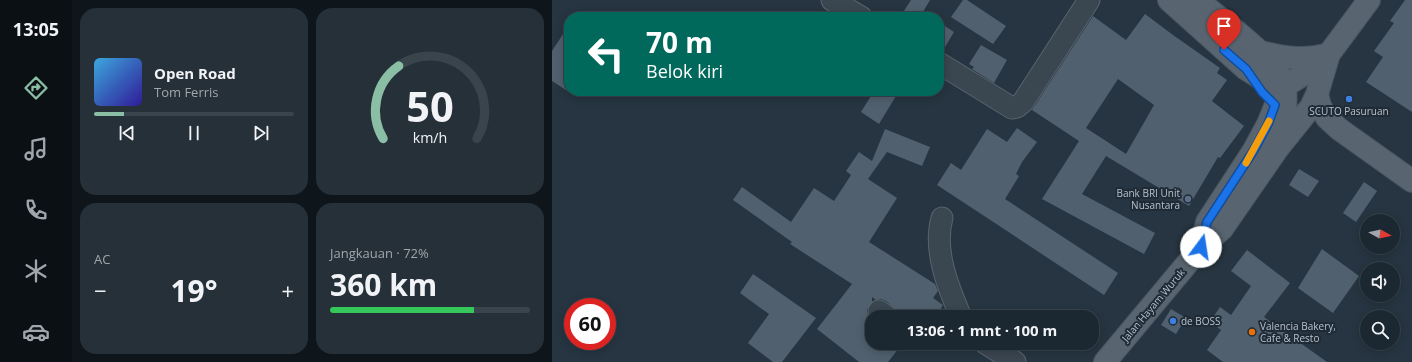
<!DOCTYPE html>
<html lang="id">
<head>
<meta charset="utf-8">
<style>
  :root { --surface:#1c2831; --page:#253039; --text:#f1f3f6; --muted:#a0a6ab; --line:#3a444d; --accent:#8abfa5 }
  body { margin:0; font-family:"Open Sans",sans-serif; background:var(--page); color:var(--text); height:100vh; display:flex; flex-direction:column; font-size:15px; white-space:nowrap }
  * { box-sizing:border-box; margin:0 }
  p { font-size:13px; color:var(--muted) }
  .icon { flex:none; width:22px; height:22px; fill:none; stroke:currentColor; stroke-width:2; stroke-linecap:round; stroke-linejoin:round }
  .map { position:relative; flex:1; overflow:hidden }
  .drawer { display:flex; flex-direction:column; gap:8px; padding:8px; background:#0f161b; width:480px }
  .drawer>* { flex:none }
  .hud { position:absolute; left:12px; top:12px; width:380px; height:84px; border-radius:16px; box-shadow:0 2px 10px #0003,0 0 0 1px var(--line); background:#00695c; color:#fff; overflow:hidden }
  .needle { width:26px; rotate:98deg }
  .tools { position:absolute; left:808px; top:214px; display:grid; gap:8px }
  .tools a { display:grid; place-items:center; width:40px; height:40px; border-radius:50%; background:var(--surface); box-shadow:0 2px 10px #0003,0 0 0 1px var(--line); font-size:20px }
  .speed { position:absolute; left:12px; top:298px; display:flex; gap:8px; font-size:20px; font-weight:700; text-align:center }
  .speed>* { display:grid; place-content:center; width:52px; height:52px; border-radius:50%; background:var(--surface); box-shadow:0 2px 10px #0003,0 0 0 1px var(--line); line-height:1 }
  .speed .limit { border:6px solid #d22; background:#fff; color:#111 }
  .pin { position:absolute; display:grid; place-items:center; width:34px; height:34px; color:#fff; margin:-41px -17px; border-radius:50% 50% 50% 0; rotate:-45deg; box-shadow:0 0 4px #0007 }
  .pin .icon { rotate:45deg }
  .me { position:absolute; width:44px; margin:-22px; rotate:14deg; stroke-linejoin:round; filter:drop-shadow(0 0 3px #0008) }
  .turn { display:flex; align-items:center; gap:14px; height:84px; padding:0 16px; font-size:18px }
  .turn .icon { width:52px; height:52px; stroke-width:2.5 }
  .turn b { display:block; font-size:28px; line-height:34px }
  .big { font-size:30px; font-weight:700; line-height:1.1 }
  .drawer .card { flex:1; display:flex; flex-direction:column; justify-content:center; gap:6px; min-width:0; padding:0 14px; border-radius:16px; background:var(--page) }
  .drawer .dial { align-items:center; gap:0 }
  .dial svg { height:104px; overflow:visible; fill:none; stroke:var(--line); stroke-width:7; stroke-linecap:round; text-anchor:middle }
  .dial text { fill:var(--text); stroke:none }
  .song { display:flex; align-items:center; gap:12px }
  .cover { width:48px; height:48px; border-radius:6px; background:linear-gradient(135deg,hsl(200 70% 55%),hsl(250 70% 35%)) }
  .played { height:4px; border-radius:2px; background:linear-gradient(90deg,var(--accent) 15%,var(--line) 15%) }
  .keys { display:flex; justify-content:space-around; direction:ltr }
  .heat { display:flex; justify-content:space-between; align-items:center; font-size:22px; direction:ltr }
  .charge { height:6px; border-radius:3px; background:linear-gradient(90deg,#34c759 72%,var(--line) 0) }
  .drawer .tiles { flex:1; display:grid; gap:8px; grid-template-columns:repeat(2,1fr) }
  .trip { position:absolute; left:313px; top:310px; width:234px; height:40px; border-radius:16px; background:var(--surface); box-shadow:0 2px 10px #0003,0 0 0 1px var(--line); font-weight:700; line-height:40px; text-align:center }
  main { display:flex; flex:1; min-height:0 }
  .tab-bar { display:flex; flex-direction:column; width:72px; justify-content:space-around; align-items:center; background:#0b1014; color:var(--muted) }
  .tab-bar .icon { width:28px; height:28px }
  .tab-bar .on { color:var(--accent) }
  .tab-bar b { font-size:18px; color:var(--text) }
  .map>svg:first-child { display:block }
  .building { fill:#51606e; fill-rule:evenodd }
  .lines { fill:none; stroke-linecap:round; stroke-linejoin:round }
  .minor-casing { stroke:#58646e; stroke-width:23 }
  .major-casing { stroke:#47525d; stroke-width:24 }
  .minor { stroke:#3a4650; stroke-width:21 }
  .major { stroke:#586570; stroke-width:22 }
  .route-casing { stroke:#114b97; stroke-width:10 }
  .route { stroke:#1a73e8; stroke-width:7 }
  .slow { stroke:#f59e0b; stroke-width:7 }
  .shop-dot { fill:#3f7fe0; stroke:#1f2b36; stroke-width:1.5 }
  .service-dot { fill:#5c6f8a; stroke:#1f2b36; stroke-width:1.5 }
  .food-dot { fill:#e8710a; stroke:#1f2b36; stroke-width:1.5 }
  .labels { text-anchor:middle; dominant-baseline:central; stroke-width:4; stroke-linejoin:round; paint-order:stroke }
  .poi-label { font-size:10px; fill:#b7c1cb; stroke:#1f2b36; text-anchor:start }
  .street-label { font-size:10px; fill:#b7c1cb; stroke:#1f2b36 }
</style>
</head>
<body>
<main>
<nav class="tab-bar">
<b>13:05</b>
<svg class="icon on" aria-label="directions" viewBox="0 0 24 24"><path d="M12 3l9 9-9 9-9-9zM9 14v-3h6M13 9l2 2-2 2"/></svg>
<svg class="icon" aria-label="music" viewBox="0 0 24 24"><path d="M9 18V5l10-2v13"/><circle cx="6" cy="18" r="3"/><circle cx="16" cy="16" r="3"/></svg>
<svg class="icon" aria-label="phone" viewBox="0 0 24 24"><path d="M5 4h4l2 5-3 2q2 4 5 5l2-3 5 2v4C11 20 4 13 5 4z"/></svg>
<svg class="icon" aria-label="climate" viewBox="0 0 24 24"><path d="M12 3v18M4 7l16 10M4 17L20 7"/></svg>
<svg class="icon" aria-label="car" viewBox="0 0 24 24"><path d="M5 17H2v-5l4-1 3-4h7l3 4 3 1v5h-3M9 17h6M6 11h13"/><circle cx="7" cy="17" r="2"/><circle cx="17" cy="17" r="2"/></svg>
</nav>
<section class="drawer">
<div class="tiles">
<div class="card">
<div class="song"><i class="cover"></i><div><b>Open Road</b><p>Tom Ferris</p></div></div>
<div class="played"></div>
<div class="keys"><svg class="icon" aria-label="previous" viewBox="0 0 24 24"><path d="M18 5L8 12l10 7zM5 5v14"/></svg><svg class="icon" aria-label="pause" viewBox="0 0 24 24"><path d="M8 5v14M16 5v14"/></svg><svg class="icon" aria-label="next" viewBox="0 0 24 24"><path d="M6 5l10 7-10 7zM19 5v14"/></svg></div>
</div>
<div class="card dial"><svg viewBox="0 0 100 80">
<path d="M14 69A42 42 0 1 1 86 69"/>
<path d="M14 69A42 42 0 0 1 26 13" stroke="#8abfa5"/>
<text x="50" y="56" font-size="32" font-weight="700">50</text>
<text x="50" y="72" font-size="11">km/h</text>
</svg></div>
<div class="card"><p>AC</p>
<div class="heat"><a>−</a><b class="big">19°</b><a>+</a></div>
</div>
<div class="card"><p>Jangkauan · 72%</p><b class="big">360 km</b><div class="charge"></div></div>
</div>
</section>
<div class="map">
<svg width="860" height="362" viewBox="0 0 860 362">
  <rect width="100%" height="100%" fill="#263541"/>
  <!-- building -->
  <path class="building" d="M 359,0 L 378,0 L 368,17 L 348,17 Z
    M 411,0 L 415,0 L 454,26 L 441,44 L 399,17 Z
    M 853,0 L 860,0 L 860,112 L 814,82 L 831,57 L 822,51 L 842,23 L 838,21 Z
    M 593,14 L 621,35 L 668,68 L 665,73 L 675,80 L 660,101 L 692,126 L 668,158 L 666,157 L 637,206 L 554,156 L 530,194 L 603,233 L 592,254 L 490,199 L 527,141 L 480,110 L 541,16 L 574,40 ZM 566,79 L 602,105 L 574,154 L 534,128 Z
    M 387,22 L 402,32 L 390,52 L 387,51 Z
    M 17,25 L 17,92 L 0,81 L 0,51 Z
    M 429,45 L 455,60 L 442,83 L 420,69 L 422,67 L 417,64 Z
    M 322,91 L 347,91 L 327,124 L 309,112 Z
    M 465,128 L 485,142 L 470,162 L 464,174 L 467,176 L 453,199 L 566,273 L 552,295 L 385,185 L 399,163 L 409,170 L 435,129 L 455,142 Z
    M 333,129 L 378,147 L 370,166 L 335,152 L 316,179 L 345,198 L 317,242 L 383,284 L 386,291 L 381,298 L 391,305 L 384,317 L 351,317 L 334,301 L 329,299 L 324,300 L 320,297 L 320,302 L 315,310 L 316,316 L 320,321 L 320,343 L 351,343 L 336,362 L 307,362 L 265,329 L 300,284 L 238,244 L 240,242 L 181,200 L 190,187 L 239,222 L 262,188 L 282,201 L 299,175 L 294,171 L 307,152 L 320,161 Z
    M 747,169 L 767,181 L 756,197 L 737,185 Z
    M 812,182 L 825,191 L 804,222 L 791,213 Z
    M 770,249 L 807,276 L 781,313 L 746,288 Z
    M 695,250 L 738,283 L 712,317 L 775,362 L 671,362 L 655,350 L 669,330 L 658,322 L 668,307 L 679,315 L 699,286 L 679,271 Z
    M 201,274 L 264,318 L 230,362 L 221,362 L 196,343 L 217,314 L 188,293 Z
    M 619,309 L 634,318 L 624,334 L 609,325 Z"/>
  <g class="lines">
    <!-- minor casing -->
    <g class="minor-casing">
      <path id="minor" d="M 280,0 L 309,17
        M 387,63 L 460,108 L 465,107 L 471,102 L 537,0
        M 390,218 C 381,250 396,287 409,317
        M 327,311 L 335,317
        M 433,343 L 463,362"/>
    </g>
    <!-- major casing -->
    <g class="major-casing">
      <path id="major" d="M 617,0 L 694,69 L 716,83 L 733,86
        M 645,0 C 666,17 729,62 733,88 C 735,105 731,129 727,145
        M 706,51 C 732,58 751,61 777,54
        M 733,86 L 757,71 L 777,54 L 817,0
        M 765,94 L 768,106 L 775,118 L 787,129 L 860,181
        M 649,247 L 655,222 L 702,150 L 716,124 L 727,97
        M 553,362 L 649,247 L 670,229 L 726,148 L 759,107 L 765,94 L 777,54"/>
    </g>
    <!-- minor -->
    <use href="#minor" class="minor"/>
    <!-- major -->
    <use href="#major" class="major"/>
  </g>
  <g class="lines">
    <!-- route casing -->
    <g class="route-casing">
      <path id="route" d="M 649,247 L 655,222 L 702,150 L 716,124 L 723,105 L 710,92 L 694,69 L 672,50"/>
    </g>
    <!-- route -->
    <use href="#route" class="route"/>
    <!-- slow -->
    <path class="slow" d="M 694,163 L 717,121"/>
  </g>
  <!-- markers -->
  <g class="shop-dot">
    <circle cx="797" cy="99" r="4"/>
    <circle cx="621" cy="321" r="4"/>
  </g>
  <circle class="service-dot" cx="636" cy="199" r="4"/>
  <circle class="food-dot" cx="700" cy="332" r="4"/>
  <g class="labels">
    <!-- poi labels -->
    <g class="poi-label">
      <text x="797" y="111" text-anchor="middle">SCUTO Pasuruan</text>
      <text x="628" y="193" text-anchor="end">Bank BRI Unit<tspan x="628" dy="12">Nusantara</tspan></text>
      <text x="629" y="321">de BOSS</text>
      <text x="708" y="326">Valencia Bakery,<tspan x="708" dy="12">Cafe &amp; Resto</tspan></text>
    </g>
    <!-- street labels -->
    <g class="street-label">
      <text transform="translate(601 305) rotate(-50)">Jalan Hayam Wuruk</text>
    </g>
  </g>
</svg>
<div class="tools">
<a><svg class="needle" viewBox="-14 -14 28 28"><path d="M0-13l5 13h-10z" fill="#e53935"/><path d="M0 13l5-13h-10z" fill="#a0a6ab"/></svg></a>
<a><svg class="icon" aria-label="sound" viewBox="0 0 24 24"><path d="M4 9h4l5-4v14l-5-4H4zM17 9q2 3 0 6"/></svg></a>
<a><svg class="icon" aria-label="search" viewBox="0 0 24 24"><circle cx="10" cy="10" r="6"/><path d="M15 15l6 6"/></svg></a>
</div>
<div class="speed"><div class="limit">60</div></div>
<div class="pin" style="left:672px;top:50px;background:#d93025"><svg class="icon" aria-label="arrive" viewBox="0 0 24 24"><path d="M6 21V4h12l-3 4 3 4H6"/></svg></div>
<svg class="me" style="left:649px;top:247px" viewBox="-20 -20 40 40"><circle r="19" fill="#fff"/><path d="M0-13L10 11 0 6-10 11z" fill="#1a73e8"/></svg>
<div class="trip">13:06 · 1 mnt · 100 m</div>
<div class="hud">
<div class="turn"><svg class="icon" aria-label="left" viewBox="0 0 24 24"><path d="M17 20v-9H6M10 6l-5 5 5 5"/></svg><div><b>70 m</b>Belok kiri</div></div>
</div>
</div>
</main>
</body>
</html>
